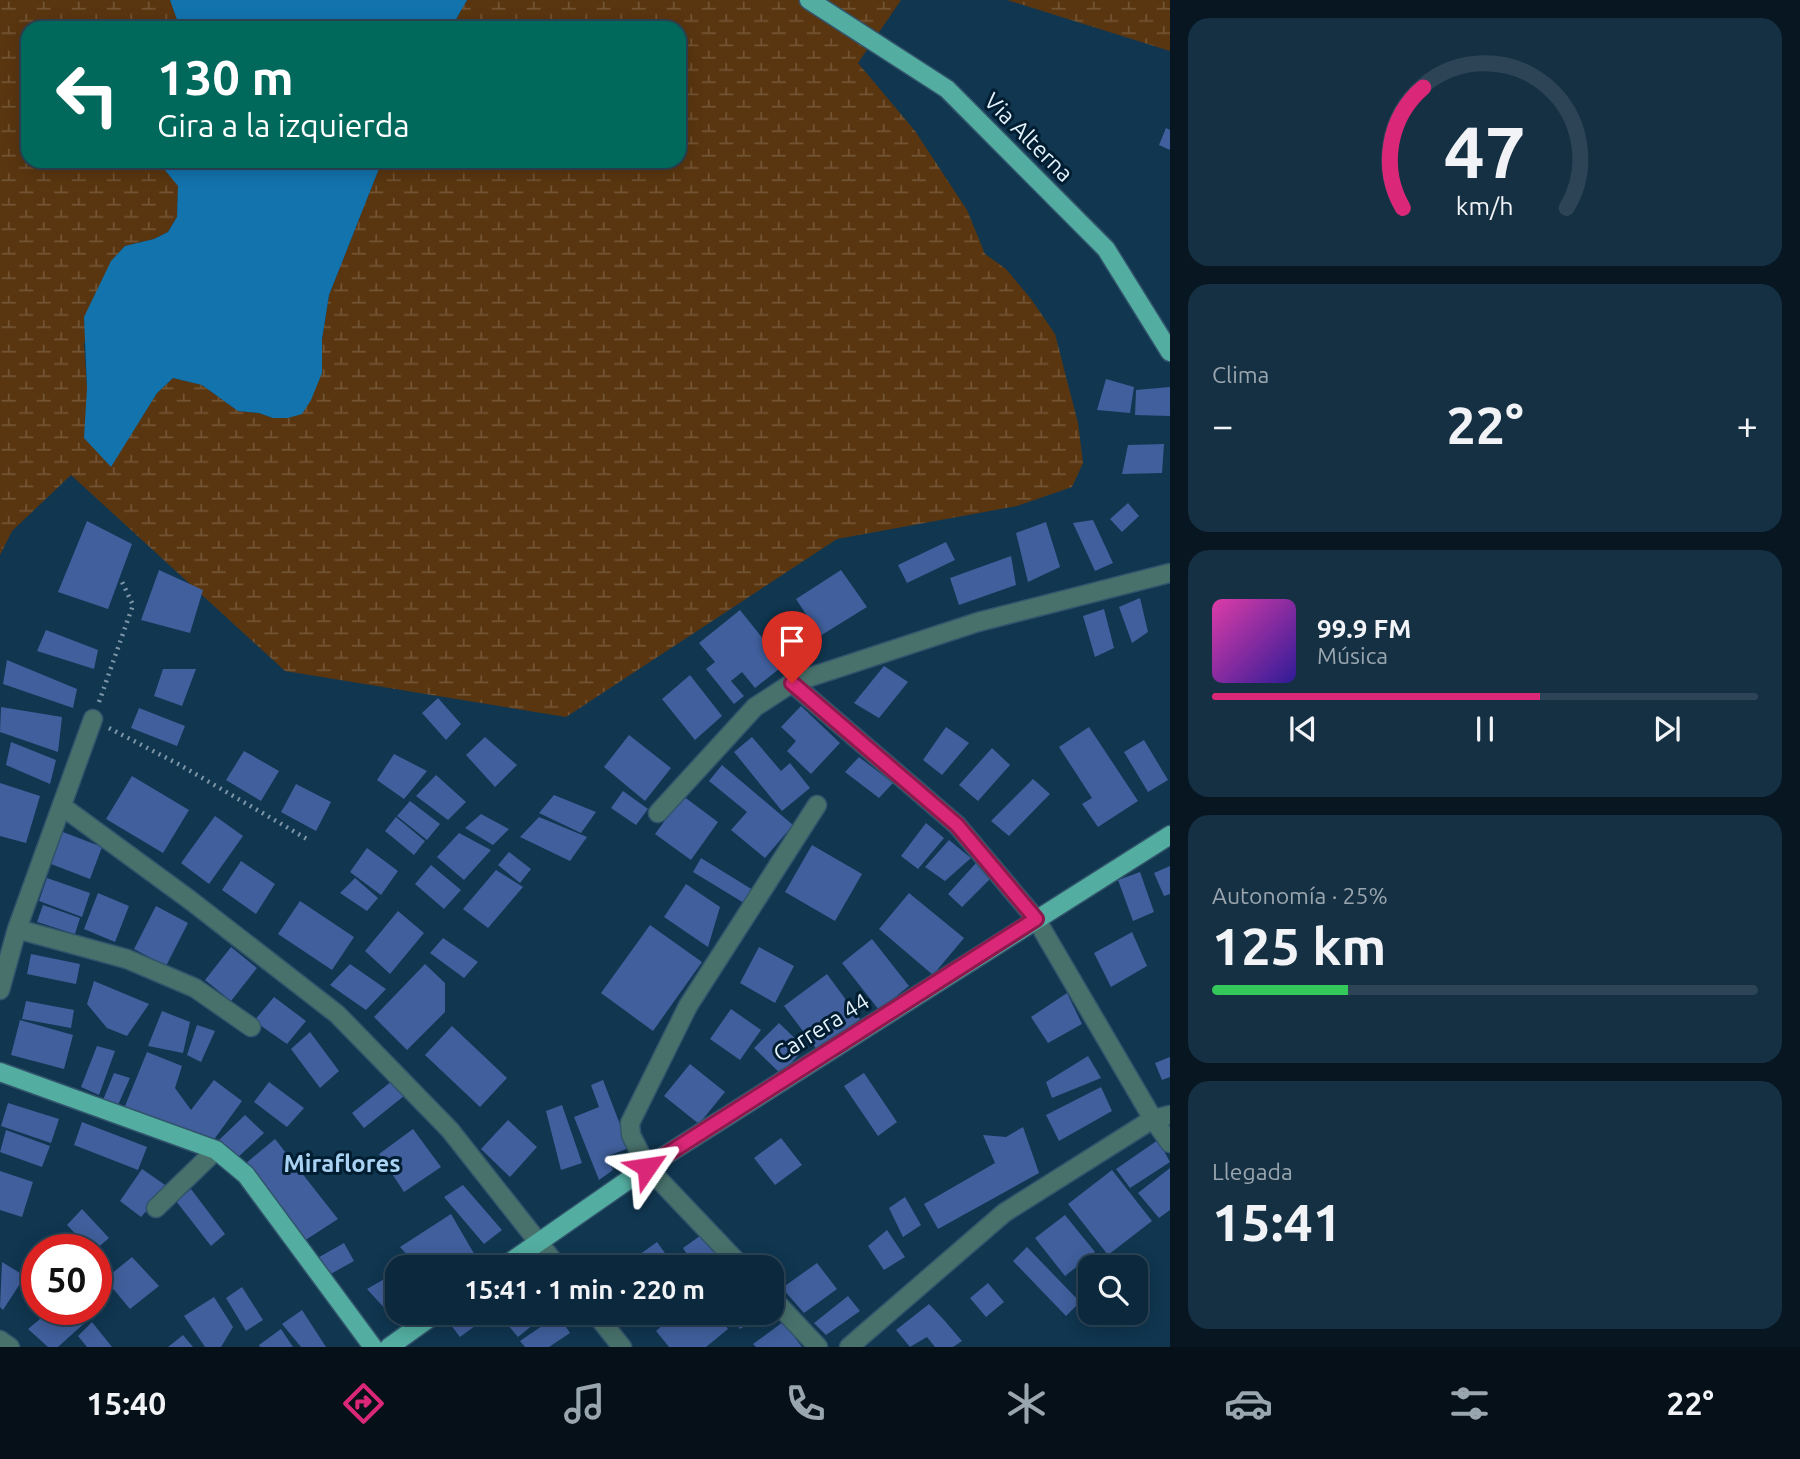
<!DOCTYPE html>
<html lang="es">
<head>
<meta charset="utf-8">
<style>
  :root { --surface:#0c283c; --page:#153043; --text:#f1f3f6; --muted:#9aa6af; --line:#2c4456; --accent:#db2777 }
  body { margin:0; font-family:Ubuntu,sans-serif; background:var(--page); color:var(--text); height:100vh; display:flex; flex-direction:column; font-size:26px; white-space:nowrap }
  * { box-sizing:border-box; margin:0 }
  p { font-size:23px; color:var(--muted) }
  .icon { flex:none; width:38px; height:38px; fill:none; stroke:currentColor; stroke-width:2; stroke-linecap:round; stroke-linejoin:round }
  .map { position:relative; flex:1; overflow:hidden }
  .drawer { display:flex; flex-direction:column; gap:18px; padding:18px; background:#071621; width:630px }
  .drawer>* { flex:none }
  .guide { position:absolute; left:21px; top:21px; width:665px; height:147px; border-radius:21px; box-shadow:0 4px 18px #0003,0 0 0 2px var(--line); background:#00695c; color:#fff; overflow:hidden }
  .tools { position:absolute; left:1078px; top:1255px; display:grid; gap:14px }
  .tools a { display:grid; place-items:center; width:70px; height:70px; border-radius:14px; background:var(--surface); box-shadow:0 4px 18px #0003,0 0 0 2px var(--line); font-size:35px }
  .speed { position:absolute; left:21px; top:1234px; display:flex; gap:14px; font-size:35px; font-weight:700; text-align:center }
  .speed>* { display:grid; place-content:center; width:91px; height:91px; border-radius:50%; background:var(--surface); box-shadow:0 4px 18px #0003,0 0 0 2px var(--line); line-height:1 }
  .speed .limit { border:10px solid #d22; background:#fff; color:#111 }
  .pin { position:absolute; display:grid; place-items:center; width:60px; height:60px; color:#fff; margin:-72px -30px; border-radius:50% 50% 50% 0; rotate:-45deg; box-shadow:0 0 7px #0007 }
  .pin .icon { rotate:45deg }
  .me { position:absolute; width:77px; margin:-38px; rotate:58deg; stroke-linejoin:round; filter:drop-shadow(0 0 5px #0008) }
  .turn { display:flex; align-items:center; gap:24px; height:147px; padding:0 21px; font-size:32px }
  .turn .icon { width:91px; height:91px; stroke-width:2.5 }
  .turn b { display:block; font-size:49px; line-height:60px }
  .big { font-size:52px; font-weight:600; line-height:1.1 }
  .drawer .card { flex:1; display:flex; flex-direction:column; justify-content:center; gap:10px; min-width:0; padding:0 24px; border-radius:21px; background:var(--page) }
  .drawer .dial { align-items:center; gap:0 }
  .dial svg { height:182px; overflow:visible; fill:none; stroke:var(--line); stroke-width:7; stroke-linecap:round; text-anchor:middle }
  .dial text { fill:var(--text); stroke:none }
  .song { display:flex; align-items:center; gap:21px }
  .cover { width:84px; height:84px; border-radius:10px; background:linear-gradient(135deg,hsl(320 70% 55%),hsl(250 70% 35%)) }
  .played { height:7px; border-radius:4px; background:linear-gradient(90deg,var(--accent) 60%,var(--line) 60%) }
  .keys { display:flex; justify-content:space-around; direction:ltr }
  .heat { display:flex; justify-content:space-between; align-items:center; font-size:38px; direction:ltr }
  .charge { height:10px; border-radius:5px; background:linear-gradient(90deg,#34c759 25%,var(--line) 0) }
  .trip { position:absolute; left:385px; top:1255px; width:399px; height:70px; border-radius:21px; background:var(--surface); box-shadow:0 4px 18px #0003,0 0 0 2px var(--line); font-weight:600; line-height:70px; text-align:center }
  .tabs { display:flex; height:112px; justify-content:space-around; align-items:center; background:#051018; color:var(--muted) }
  .tabs .icon { width:49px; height:49px }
  .tabs .active { color:var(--accent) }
  .tabs b { font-size:32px; color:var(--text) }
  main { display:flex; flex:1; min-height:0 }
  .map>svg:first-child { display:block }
  .wetland { fill:url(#wetland-marsh) }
  .water { fill:#1373ad }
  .building { fill:#405f9c }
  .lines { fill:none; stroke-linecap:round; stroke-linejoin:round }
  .minor-casing { stroke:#32546c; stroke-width:21 }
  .major-casing { stroke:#32546c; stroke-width:21 }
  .path { stroke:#7c96a8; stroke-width:4.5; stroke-dasharray:2 5; stroke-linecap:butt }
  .minor { stroke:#48716b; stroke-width:18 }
  .major { stroke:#53aea1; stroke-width:18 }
  .route-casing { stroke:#8e194d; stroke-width:18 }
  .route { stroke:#db2777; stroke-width:12 }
  .labels { text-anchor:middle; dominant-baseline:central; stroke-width:6; stroke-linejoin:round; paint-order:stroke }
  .street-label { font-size:23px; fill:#e4f2fd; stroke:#001d31 }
  .neighbourhood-label { font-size:24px; font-weight:bold; fill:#a9d2f3; stroke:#001d31 }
</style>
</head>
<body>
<main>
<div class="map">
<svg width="1170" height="1347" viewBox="0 0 1170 1347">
  <defs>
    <pattern id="wetland-marsh" width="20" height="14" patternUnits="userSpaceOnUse" patternTransform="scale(1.75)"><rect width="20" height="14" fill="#5a3610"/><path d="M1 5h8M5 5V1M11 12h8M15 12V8" fill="none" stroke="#725434"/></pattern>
  </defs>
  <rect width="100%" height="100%" fill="#103650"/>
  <!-- wetland -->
  <path class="wetland" d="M 0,0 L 170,0 L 180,28 L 28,28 L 28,161 L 168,161 L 164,169 L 178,185 L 177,217 L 168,232 L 154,239 L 125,246 L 111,262 L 84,344 L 87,388 L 111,466 L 157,393 L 173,378 L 202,385 L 238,411 L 259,413 L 273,418 L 322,373 L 322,339 L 329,295 L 382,161 L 679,161 L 679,28 L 451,28 L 467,0 L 901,0 L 858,63 L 915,131 L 967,210 L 985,254 L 1006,269 L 1031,299 L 1055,334 L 1078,423 L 1083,463 L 1072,487 L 1017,506 L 837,539 L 566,717 L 285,671 L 71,475 L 12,531 L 0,555 Z
    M 1007,0 L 1170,0 L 1170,51 Z"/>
  <!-- water -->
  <path class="water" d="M 170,0 L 467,0 L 451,28 L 180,28 Z
    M 168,161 L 382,161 L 329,295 L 322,339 L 322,373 L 311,400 L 302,414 L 288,418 L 273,418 L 259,413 L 238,411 L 202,385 L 173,378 L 157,393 L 111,467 L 84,438 L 87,388 L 84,317 L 111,261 L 125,246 L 154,239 L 168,232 L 177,217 L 178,186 L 164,169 Z"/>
  <!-- building -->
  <path class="building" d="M 1166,128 L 1170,130 L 1170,150 L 1159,145 Z
    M 1106,379 L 1134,387 L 1130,413 L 1097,410 Z
    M 1170,387 L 1170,416 L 1135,415 L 1136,390 Z
    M 1164,444 L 1162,473 L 1122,474 L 1128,445 Z
    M 1128,503 L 1139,516 L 1122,532 L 1110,519 Z
    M 1093,520 L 1113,563 L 1095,571 L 1073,523 Z
    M 87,521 L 132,544 L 108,609 L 58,592 Z
    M 1046,522 L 1060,567 L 1028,582 L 1016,533 Z
    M 946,542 L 955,560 L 907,583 L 898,565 Z
    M 1011,556 L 1016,585 L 959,605 L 950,578 Z
    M 159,570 L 203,590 L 190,633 L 141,620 Z
    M 841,570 L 867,607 L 820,636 L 796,599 Z
    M 1140,598 L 1148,632 L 1132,643 L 1119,607 Z
    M 1104,609 L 1114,648 L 1095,657 L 1083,616 Z
    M 740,610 L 784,665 L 755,688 L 742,672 L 731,681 L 744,696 L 734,704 L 706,669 L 715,662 L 699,643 Z
    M 46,630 L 98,650 L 94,669 L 37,651 Z
    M 7,660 L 77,689 L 73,708 L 3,684 Z
    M 884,666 L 908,682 L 879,718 L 854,703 Z
    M 163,669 L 196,669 L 182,706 L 154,696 Z
    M 690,675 L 722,716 L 695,740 L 662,699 Z
    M 438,698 L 461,724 L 446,740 L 422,713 Z
    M 801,706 L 840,743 L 811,774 L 787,751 L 796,741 L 781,727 Z
    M 1,707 L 62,717 L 58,752 L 0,732 Z
    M 139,708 L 185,726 L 177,746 L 131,728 Z
    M 946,727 L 969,743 L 942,775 L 923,760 Z
    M 1089,727 L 1138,801 L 1098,827 L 1082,804 L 1092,798 L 1059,747 Z
    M 629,735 L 671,768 L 645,801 L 604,767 Z
    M 485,737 L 517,765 L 495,787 L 466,755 Z
    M 752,737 L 781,771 L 790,763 L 810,788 L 782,811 L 734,752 Z
    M 1144,740 L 1168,780 L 1148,792 L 1124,752 Z
    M 11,742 L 56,760 L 50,784 L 6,765 Z
    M 992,748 L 1010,765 L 978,801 L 959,785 Z
    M 244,751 L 279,771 L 261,801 L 226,780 Z
    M 394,754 L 427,771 L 404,799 L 377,780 Z
    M 859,757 L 893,783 L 879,798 L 845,772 Z
    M 722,765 L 793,825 L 765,858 L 731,830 L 747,812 L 709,781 Z
    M 436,775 L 466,802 L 448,820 L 416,796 Z
    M 132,776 L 189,810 L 163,853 L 106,819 Z
    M 1033,779 L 1050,794 L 1009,836 L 991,821 Z
    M 0,783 L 40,796 L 26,843 L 0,836 Z
    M 296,784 L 331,802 L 316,831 L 281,812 Z
    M 623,791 L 648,809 L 636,825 L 611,808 Z
    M 554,795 L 596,812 L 581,833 L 539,813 Z
    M 683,796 L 718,822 L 691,860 L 655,834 Z
    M 410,801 L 440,824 L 427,840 L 397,816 Z
    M 481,814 L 509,829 L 493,845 L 465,828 Z
    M 215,816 L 243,836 L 209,884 L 181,863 Z
    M 396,817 L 425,841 L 414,855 L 385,831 Z
    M 539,817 L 587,837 L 570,861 L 520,837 Z
    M 926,823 L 944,838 L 918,869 L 901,856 Z
    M 63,832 L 102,847 L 90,879 L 51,864 Z
    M 459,833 L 491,850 L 464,880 L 437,857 Z
    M 949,840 L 971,858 L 945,881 L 925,867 Z
    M 812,845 L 862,874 L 835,921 L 785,892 Z
    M 367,848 L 398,871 L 381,895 L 350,872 Z
    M 509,852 L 531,869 L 520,883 L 498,865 Z
    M 701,858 L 753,890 L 744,903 L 693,872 Z
    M 241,861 L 275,884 L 256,914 L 222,890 Z
    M 976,863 L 991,878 L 962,907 L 948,894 Z
    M 431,865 L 461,890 L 444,909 L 415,884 Z
    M 1170,866 L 1170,894 L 1164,896 L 1154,873 Z
    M 496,870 L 523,887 L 488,928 L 463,909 Z
    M 1140,872 L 1154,912 L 1133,921 L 1118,880 Z
    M 47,878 L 90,893 L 82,917 L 39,901 Z
    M 355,878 L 378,898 L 367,911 L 340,893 Z
    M 686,884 L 720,907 L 708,947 L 664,917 Z
    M 98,893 L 129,906 L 115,942 L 84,929 Z
    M 909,893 L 964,938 L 933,975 L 879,929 Z
    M 300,901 L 354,937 L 332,970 L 278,934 Z
    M 43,905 L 80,918 L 75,934 L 37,922 Z
    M 156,906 L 188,923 L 166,966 L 134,949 Z
    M 398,911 L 424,933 L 390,974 L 365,951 Z
    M 650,925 L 702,962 L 653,1031 L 601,993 Z
    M 1132,932 L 1147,966 L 1111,987 L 1094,953 Z
    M 443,938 L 478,962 L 464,978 L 430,953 Z
    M 872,939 L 909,986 L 879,1010 L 842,963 Z
    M 231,947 L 257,968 L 231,1001 L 205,980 Z
    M 759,947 L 794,966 L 775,1003 L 740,983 Z
    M 31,954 L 80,964 L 76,984 L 27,974 Z
    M 350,964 L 386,989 L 366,1010 L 330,985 Z
    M 425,964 L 445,983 L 445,1012 L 407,1050 L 374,1017 Z
    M 827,974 L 860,1019 L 818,1051 L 784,1006 Z
    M 94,981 L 149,1004 L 127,1036 L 107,1028 L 87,1004 Z
    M 1067,993 L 1082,1024 L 1048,1043 L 1031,1017 Z
    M 274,997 L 306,1021 L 287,1044 L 254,1021 Z
    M 26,1001 L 74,1010 L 71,1028 L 22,1019 Z
    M 731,1009 L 761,1030 L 740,1060 L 710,1039 Z
    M 162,1011 L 190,1022 L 183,1053 L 148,1046 Z
    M 20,1020 L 73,1035 L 64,1069 L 11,1055 Z
    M 779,1023 L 805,1048 L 781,1074 L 754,1048 Z
    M 197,1025 L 215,1031 L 201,1062 L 187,1055 Z
    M 452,1026 L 507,1078 L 480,1107 L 425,1055 Z
    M 310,1032 L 339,1071 L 320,1088 L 291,1049 Z
    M 97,1046 L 115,1051 L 99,1095 L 81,1087 Z
    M 147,1052 L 182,1066 L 175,1088 L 191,1110 L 214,1080 L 242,1101 L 210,1145 L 123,1111 Z
    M 1088,1056 L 1101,1078 L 1052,1098 L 1046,1082 Z
    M 1170,1057 L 1170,1077 L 1162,1080 L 1155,1063 Z
    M 690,1064 L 725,1092 L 699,1124 L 664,1096 Z
    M 114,1073 L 130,1078 L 118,1105 L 103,1100 Z
    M 864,1073 L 897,1122 L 878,1136 L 844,1086 Z
    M 603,1080 L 629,1148 L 608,1156 L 613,1170 L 599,1180 L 574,1117 L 599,1107 L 591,1085 Z
    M 392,1081 L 404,1096 L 364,1128 L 352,1113 Z
    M 269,1082 L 304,1108 L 287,1127 L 254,1102 Z
    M 1101,1087 L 1112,1111 L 1059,1141 L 1046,1115 Z
    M 8,1103 L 59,1119 L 51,1143 L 1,1126 Z
    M 562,1105 L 582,1163 L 561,1170 L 546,1111 Z
    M 245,1115 L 264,1133 L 236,1159 L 216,1143 Z
    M 508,1120 L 537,1147 L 510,1177 L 481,1149 Z
    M 82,1122 L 147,1147 L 138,1170 L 74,1145 Z
    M 1023,1127 L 1039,1173 L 938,1229 L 924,1204 L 995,1163 L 983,1135 L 1006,1137 Z
    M 413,1129 L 441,1167 L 404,1192 L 379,1154 Z
    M 6,1130 L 50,1146 L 42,1167 L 0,1152 Z
    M 781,1138 L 802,1165 L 775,1185 L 754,1158 Z
    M 275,1139 L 338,1219 L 304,1241 L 245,1164 Z
    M 1158,1140 L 1170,1162 L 1130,1188 L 1116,1169 Z
    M 1170,1168 L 1170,1210 L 1159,1218 L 1138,1193 Z
    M 142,1169 L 168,1187 L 141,1217 L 120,1201 Z
    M 1112,1170 L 1152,1221 L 1108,1255 L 1068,1204 Z
    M 0,1171 L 33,1182 L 22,1217 L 0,1210 Z
    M 463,1185 L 502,1230 L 484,1244 L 444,1197 Z
    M 191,1189 L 225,1234 L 211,1246 L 176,1201 Z
    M 905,1197 L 921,1225 L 903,1237 L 889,1208 Z
    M 82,1209 L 109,1238 L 95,1250 L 91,1250 L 67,1225 Z
    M 451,1214 L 476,1257 L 459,1267 L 418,1267 L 400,1247 Z
    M 1065,1215 L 1095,1252 L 1065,1276 L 1035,1238 Z
    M 887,1230 L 905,1257 L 884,1270 L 868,1246 Z
    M 704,1233 L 729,1267 L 695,1267 L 683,1248 Z
    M 657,1242 L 675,1267 L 622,1267 Z
    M 344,1243 L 354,1261 L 327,1276 L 314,1260 Z
    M 1027,1247 L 1080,1302 L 1066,1316 L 1013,1261 Z
    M 132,1257 L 159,1286 L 130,1309 L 105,1279 Z
    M 2,1262 L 25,1276 L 3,1310 L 0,1307 Z
    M 817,1263 L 837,1289 L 804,1313 L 782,1288 Z
    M 393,1274 L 397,1282 L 397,1307 L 388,1312 L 367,1289 Z
    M 988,1283 L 1004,1302 L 986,1317 L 970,1298 Z
    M 242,1287 L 263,1320 L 246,1331 L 226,1298 Z
    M 848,1296 L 860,1311 L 826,1335 L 814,1323 Z
    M 214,1297 L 233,1327 L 221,1347 L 205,1347 L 184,1316 Z
    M 929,1304 L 944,1320 L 962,1341 L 953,1347 L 935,1347 L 927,1337 L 910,1347 L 896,1330 Z
    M 52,1309 L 82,1309 L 90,1318 L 58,1347 L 48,1347 L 28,1329 Z
    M 302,1310 L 326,1347 L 301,1347 L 282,1324 Z
    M 448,1312 L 494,1312 L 460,1337 L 444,1316 Z
    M 507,1312 L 524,1312 L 534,1324 L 518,1337 L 501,1317 Z
    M 647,1312 L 671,1312 L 655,1324 Z
    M 678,1312 L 715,1312 L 728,1329 L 706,1347 L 669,1347 L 656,1331 Z
    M 727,1312 L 764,1312 L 765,1314 L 740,1329 Z
    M 558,1315 L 570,1333 L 549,1347 L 525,1347 L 520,1341 Z
    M 92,1322 L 112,1347 L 87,1347 L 78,1336 Z
    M 783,1322 L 802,1347 L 756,1347 L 753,1344 Z
    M 281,1329 L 293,1347 L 260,1347 L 259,1345 Z
    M 183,1335 L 193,1347 L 168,1347 Z"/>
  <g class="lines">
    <!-- minor casing -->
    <g class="minor-casing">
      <path id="minor" d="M 792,683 L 957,825 L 1036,919 L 1153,1119 L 1170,1143
        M 63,807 L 190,900 L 337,1014 L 450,1130 L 558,1267
        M 658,813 L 755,707 L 792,683 L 978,622 L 1170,573
        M 17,929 L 127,959 L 195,988 L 251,1027
        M 0,990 L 17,929 L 93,719
        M 156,1208 L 216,1150
        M 742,1267 L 647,1167 L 631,1135 L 630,1123 L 688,1006 L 817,805
        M 772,1298 L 818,1347
        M 594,1312 L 622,1347
        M 0,1340 L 10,1347
        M 849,1347 L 1004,1213 L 1153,1119 L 1170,1115"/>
    </g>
    <!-- major casing -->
    <g class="major-casing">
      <path id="major" d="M 809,0 L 947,89 L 1106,249 L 1170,352
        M 0,1072 L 216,1150 L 246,1175 L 373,1347
        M 503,1267 L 647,1167 L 1170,835
        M 389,1347 L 438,1312"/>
    </g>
    <!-- path -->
    <path class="path" d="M 99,702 L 133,605 L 122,582
      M 109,728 L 180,765 L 307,839"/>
    <!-- minor -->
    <use href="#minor" class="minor"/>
    <!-- major -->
    <use href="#major" class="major"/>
  </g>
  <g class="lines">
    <!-- route casing -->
    <g class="route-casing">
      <path id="route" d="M 647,1167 L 1036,919 L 957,825 L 792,683"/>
    </g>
    <!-- route -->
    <use href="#route" class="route"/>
  </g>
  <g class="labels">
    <!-- street labels -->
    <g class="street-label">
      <text transform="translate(1029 137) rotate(45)">Via Alterna</text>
      <text transform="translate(821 1027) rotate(-32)">Carrera 44</text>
    </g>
    <!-- neighbourhood labels -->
    <g class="neighbourhood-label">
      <text x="342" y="1163">Miraflores</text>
    </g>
  </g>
</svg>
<div class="tools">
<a><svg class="icon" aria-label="search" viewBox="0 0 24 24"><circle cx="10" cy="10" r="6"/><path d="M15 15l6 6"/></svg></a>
</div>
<div class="speed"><div class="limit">50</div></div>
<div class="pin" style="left:792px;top:683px;background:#d93025"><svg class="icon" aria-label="arrive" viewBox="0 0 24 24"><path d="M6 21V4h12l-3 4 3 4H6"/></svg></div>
<svg class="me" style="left:647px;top:1167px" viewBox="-20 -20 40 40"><path d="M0-17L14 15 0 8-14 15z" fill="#db2777" stroke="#fff" stroke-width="4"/></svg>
<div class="trip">15:41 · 1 min · 220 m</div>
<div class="guide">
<div class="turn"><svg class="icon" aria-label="left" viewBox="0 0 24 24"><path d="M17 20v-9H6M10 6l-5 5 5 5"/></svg><div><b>130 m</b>Gira a la izquierda</div></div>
</div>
</div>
<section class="drawer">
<div class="card dial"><svg viewBox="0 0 100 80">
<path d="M14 69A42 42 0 1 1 86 69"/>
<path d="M14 69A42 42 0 0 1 23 16" stroke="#db2777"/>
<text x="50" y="56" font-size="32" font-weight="700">47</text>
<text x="50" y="72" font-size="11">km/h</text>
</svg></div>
<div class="card"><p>Clima</p>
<div class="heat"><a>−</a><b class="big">22°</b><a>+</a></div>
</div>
<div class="card">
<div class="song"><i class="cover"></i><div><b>99.9 FM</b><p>Música</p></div></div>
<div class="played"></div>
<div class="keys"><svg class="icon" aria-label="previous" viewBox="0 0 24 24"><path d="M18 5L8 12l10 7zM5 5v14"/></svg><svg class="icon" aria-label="pause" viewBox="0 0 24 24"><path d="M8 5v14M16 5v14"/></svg><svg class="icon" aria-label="next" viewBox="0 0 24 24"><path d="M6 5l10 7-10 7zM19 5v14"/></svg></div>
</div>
<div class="card"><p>Autonomía · 25%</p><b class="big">125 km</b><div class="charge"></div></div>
<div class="card"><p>Llegada</p><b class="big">15:41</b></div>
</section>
</main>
<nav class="tabs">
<b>15:40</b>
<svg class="icon active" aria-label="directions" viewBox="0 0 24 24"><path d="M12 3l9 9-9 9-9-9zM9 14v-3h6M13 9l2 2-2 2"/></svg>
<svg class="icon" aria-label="music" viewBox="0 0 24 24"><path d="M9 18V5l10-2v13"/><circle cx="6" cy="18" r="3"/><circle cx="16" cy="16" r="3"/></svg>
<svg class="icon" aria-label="phone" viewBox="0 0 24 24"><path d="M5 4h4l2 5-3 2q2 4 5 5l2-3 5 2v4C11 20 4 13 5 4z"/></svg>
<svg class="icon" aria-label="climate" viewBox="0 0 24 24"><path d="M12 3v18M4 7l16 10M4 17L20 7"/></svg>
<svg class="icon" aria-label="car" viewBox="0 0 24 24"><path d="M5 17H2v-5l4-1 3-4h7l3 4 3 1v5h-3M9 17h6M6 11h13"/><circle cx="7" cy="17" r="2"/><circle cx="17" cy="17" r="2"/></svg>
<svg class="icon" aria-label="filters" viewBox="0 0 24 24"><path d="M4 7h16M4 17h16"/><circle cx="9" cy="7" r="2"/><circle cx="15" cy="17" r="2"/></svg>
<b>22°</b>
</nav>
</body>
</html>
